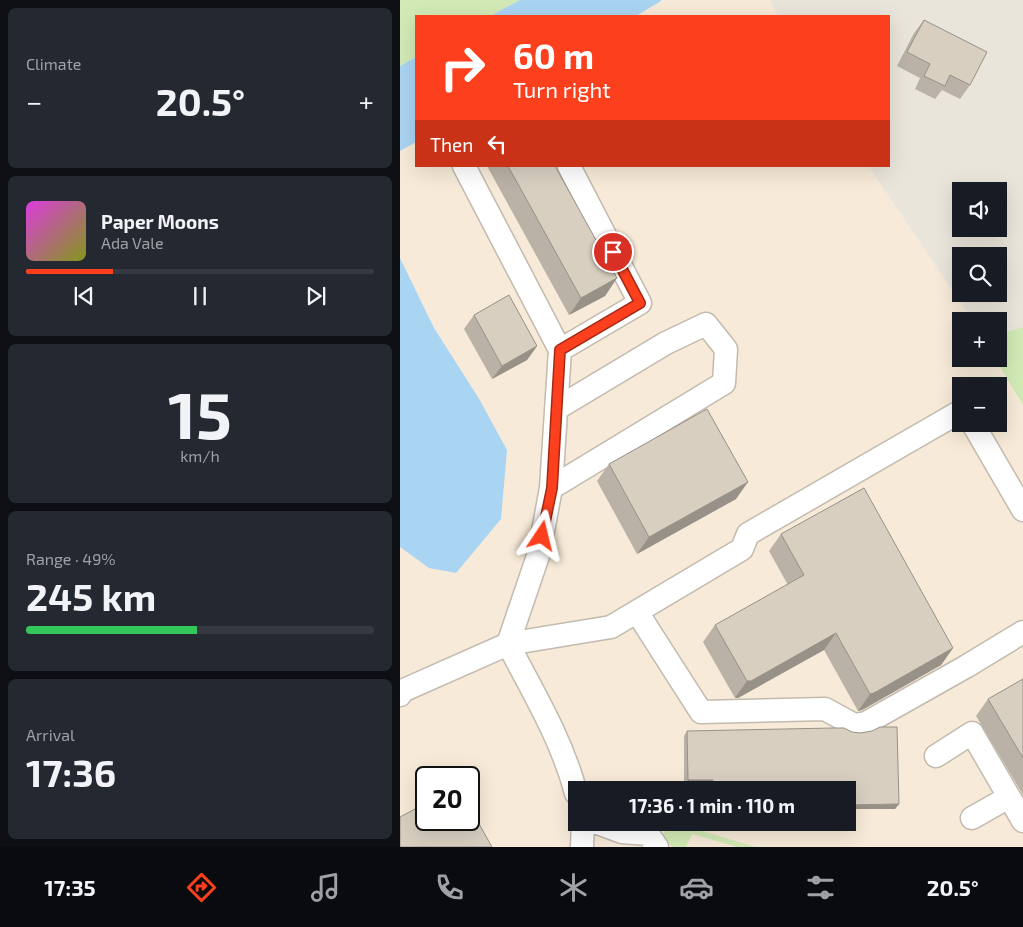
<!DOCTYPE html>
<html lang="en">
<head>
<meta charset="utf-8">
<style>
  :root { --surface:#171b24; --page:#242831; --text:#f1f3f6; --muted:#9ea1a6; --line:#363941; --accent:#fc3f1d }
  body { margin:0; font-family:"Exo 2",sans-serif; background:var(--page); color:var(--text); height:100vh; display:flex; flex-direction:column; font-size:19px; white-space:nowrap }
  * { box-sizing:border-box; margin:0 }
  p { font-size:16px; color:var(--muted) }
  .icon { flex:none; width:28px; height:28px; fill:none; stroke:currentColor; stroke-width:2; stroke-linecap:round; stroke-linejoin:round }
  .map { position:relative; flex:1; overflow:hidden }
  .side { display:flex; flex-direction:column; gap:8px; padding:8px; background:#0d0f14; width:400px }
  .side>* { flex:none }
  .hud { position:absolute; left:15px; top:15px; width:475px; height:152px; border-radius:0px; box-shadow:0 5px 20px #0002; background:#fc3f1d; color:#fff; overflow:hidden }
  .tools { position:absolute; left:552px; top:182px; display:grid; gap:10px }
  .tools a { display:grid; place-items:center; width:55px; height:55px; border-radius:0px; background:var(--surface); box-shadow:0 5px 20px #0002; font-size:25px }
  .speed { position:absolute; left:15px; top:766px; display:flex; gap:10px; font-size:25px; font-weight:700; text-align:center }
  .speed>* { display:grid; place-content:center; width:65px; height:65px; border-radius:50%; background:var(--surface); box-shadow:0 5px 20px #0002; line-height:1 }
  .speed .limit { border:2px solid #111; border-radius:8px; background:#fff; color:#111 }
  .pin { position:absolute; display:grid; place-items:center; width:42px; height:42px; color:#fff; margin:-21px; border:2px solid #fff; border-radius:50%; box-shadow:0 1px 5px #0007 }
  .me { position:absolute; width:55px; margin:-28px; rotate:10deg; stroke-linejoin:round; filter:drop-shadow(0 0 4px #0008) }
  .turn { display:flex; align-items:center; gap:18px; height:105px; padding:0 15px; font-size:22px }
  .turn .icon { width:65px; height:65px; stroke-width:2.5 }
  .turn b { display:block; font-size:35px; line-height:42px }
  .then { display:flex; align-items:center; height:48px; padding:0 15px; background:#0003; gap:10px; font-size:19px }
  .big { font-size:38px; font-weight:700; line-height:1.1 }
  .side .tile { flex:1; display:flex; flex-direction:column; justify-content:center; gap:8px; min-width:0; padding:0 18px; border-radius:8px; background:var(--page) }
  .side .dial { align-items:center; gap:0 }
  .dial b { font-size:65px; line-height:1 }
  .song { display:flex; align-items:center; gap:15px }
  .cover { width:60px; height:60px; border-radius:8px; background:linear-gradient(135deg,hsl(300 70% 55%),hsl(70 70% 35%)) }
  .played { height:5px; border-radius:2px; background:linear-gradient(90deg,var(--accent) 25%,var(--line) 25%) }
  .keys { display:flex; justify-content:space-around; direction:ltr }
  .heat { display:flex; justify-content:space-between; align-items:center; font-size:28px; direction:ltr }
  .charge { height:8px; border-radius:4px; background:linear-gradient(90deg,#34c759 49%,var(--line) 0) }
  .trip { position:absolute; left:168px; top:781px; width:288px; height:50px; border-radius:0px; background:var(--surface); box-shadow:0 5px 20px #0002; font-weight:700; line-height:50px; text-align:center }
  .menu { display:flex; height:80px; justify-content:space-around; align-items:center; background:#090b0e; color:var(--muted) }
  .menu .icon { width:35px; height:35px }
  .menu .on { color:var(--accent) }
  .menu b { font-size:22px; color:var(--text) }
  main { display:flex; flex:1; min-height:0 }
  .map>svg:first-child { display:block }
  .residential { fill:#eae5da; fill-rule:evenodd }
  .commercial { fill:#f7ead8; fill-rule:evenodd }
  .green { fill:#d2eab5 }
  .water { fill:#a9d4f2 }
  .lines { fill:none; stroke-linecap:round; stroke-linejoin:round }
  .minor-casing { stroke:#c2bbae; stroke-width:25 }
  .minor { stroke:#fff; stroke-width:22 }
  .wall { fill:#bab2a6 }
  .shaded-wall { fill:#979187 }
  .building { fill:#d8cfc1; stroke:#979187 }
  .route-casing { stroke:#a42913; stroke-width:12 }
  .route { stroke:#fc3f1d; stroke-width:9 }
</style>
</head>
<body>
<main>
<section class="side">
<div class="tile"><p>Climate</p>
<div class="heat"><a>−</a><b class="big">20.5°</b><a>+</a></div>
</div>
<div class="tile">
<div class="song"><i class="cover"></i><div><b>Paper Moons</b><p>Ada Vale</p></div></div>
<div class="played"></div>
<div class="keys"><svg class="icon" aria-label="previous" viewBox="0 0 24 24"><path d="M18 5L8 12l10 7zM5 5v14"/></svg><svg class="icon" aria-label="pause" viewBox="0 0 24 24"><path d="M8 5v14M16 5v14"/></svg><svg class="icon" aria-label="next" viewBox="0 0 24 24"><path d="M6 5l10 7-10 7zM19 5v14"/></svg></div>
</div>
<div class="tile dial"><b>15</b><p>km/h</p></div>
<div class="tile"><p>Range · 49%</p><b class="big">245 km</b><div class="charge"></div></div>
<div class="tile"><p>Arrival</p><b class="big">17:36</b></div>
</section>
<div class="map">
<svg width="623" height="847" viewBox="0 0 623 847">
  <rect width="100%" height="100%" fill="#f6f3ec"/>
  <!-- residential -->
  <path class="residential" d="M 369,0 L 623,0 L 623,327 L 599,334 L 599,321 L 573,321 L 468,166 L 489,166 L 489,16 L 378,16 ZM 561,191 L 599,191 L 599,229 L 561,229 ZM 561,256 L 599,256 L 599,294 L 561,294 Z"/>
  <!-- commercial -->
  <path class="commercial" d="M 263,0 L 369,0 L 378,16 L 236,16 Z
    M 16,142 L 16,166 L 468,166 L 573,321 L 561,321 L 561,359 L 595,359 L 623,405 L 623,847 L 193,847 L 193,823 L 446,822 L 446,790 L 186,790 L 179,764 L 160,722 L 112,629 L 93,638 L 141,731 L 159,772 L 172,818 L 171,847 L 0,847 L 0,547 L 29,568 L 34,328 L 0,258 L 0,151 ZM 561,386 L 599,386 L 599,424 L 561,424 ZM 26,778 L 69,778 L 69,820 L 26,820 Z"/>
  <!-- green -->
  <path class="green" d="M 0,0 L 120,0 L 90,16 L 16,16 L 16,57 L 0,66 Z
    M 623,327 L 623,405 L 595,359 L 599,359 L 599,334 Z
    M 269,823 L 287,823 L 285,826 L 356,847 L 337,847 L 292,834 L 286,847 L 274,847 L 263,841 L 262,836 Z"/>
  <!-- water -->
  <path class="water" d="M 120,0 L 261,0 L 261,1 L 236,16 L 90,16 Z
    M 16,57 L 16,142 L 0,151 L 0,66 Z
    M 0,258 L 34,328 L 78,397 L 107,450 L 101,519 L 56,573 L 29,568 L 0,547 Z"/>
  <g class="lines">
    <!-- minor casing -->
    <g class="minor-casing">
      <path id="minor" d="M 64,166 L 160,350 L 151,488 L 139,553 L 108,644
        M 160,350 L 240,303 L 169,166
        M 573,424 L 623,510
        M 151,488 L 324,383 L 326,349 L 306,324 L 266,343 L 156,409
        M 237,612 L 301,712 L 425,709 L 454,725 L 466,723 L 567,666 L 623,632
        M 108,644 C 133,692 162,740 176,793
        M 0,695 L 2,691 L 108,644 L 211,627 L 342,549 L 348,534 L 561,411
        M 536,756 L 572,733 L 623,821
        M 572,818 L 609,797
        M 195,822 L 222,832 L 248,834 L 257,847
        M 182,847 L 183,822"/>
    </g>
    <!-- minor -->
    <use href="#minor" class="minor"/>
  </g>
  <!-- wall -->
  <path class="wall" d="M 524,20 L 570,85 L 560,99 L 542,90 L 535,99 L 515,89 L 520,78 L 497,66 L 514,33 Z
    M 87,166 L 155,166 L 217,278 L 205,296 L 169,315 Z
    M 74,315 L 137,346 L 127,360 L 92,379 L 64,329 Z
    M 209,464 L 336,499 L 237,554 L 197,481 Z
    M 381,534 L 553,648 L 541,665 L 462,710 L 458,711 L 424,650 L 338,698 L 335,698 L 303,642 L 315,625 L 388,585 L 369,551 Z
    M 623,679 L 623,795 L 576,716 L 588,699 Z
    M 287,731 L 499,804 L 495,809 L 446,790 L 309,790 L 309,785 L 284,785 L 284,736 Z"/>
  <!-- shaded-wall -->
  <path class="shaded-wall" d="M 217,278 L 205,296 L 169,315 L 181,298 Z
    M 137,346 L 127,360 L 92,379 L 102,366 Z
    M 348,482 L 336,499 L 237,554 L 249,537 Z
    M 436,633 L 424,650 L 338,698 L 335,698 L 347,681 Z
    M 553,648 L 541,665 L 462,710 L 458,711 L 470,694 Z
    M 288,780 L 313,780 L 309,785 L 284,785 Z
    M 388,787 L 386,790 L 331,790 L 333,788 Z
    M 499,804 L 495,809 L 446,809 L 446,805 Z"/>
  <!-- building -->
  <path class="building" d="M 524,20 L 587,52 L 570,85 L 550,75 L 545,86 L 524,76 L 530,64 L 507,52 Z
    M 108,166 L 155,166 L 217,278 L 181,298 Z
    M 109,295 L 137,346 L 102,366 L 74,315 Z
    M 307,409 L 348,482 L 249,537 L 209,464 Z
    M 464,488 L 553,648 L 474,693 L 470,694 L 436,633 L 351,681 L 347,681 L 315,625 L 404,575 L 381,534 Z
    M 623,679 L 623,758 L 588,699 Z
    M 480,727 L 497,727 L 499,804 L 446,805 L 446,790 L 388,790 L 388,787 L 333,788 L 332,790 L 312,790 L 313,780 L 288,780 L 287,731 L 433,728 L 444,728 L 452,732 L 460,733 L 472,731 Z
    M 26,803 L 26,820 L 69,820 L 69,806 L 92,847 L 0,847 L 0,817 Z"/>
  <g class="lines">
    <!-- route casing -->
    <g class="route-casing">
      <path id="route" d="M 142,536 L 152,488 L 160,350 L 240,303 L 213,252"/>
    </g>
    <!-- route -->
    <use href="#route" class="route"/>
  </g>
</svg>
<div class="tools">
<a><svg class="icon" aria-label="sound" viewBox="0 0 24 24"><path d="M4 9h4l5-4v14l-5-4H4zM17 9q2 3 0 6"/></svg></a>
<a><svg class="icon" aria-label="search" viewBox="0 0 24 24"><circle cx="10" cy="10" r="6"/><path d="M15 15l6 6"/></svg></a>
<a>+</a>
<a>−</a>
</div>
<div class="speed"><div class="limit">20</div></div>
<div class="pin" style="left:213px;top:252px;background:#d93025"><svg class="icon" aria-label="arrive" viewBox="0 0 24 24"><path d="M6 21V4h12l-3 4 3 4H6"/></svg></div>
<svg class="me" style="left:142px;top:536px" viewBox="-20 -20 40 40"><path d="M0-17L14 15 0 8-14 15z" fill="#fc3f1d" stroke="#fff" stroke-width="4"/></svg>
<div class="trip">17:36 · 1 min · 110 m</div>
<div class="hud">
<div class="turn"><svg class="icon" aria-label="right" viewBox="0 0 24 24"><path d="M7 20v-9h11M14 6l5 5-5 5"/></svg><div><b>60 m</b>Turn right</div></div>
<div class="then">Then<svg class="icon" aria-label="left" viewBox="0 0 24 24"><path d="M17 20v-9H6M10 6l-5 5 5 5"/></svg></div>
</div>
</div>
</main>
<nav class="menu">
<b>17:35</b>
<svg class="icon on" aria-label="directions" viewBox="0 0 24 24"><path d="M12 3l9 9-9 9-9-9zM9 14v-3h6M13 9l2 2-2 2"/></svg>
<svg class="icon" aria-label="music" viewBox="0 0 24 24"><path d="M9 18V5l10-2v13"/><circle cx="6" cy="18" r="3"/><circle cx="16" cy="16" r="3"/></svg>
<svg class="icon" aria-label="phone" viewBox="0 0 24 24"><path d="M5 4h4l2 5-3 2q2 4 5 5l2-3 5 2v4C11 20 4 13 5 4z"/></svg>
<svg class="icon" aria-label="climate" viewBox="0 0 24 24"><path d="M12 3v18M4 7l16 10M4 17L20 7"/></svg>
<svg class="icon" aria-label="car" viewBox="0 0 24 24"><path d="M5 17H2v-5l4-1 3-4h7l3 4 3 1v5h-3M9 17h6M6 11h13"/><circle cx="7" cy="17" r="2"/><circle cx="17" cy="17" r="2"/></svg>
<svg class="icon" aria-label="filters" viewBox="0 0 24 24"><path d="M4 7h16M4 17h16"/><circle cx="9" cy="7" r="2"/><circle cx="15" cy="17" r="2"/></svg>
<b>20.5°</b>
</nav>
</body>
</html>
